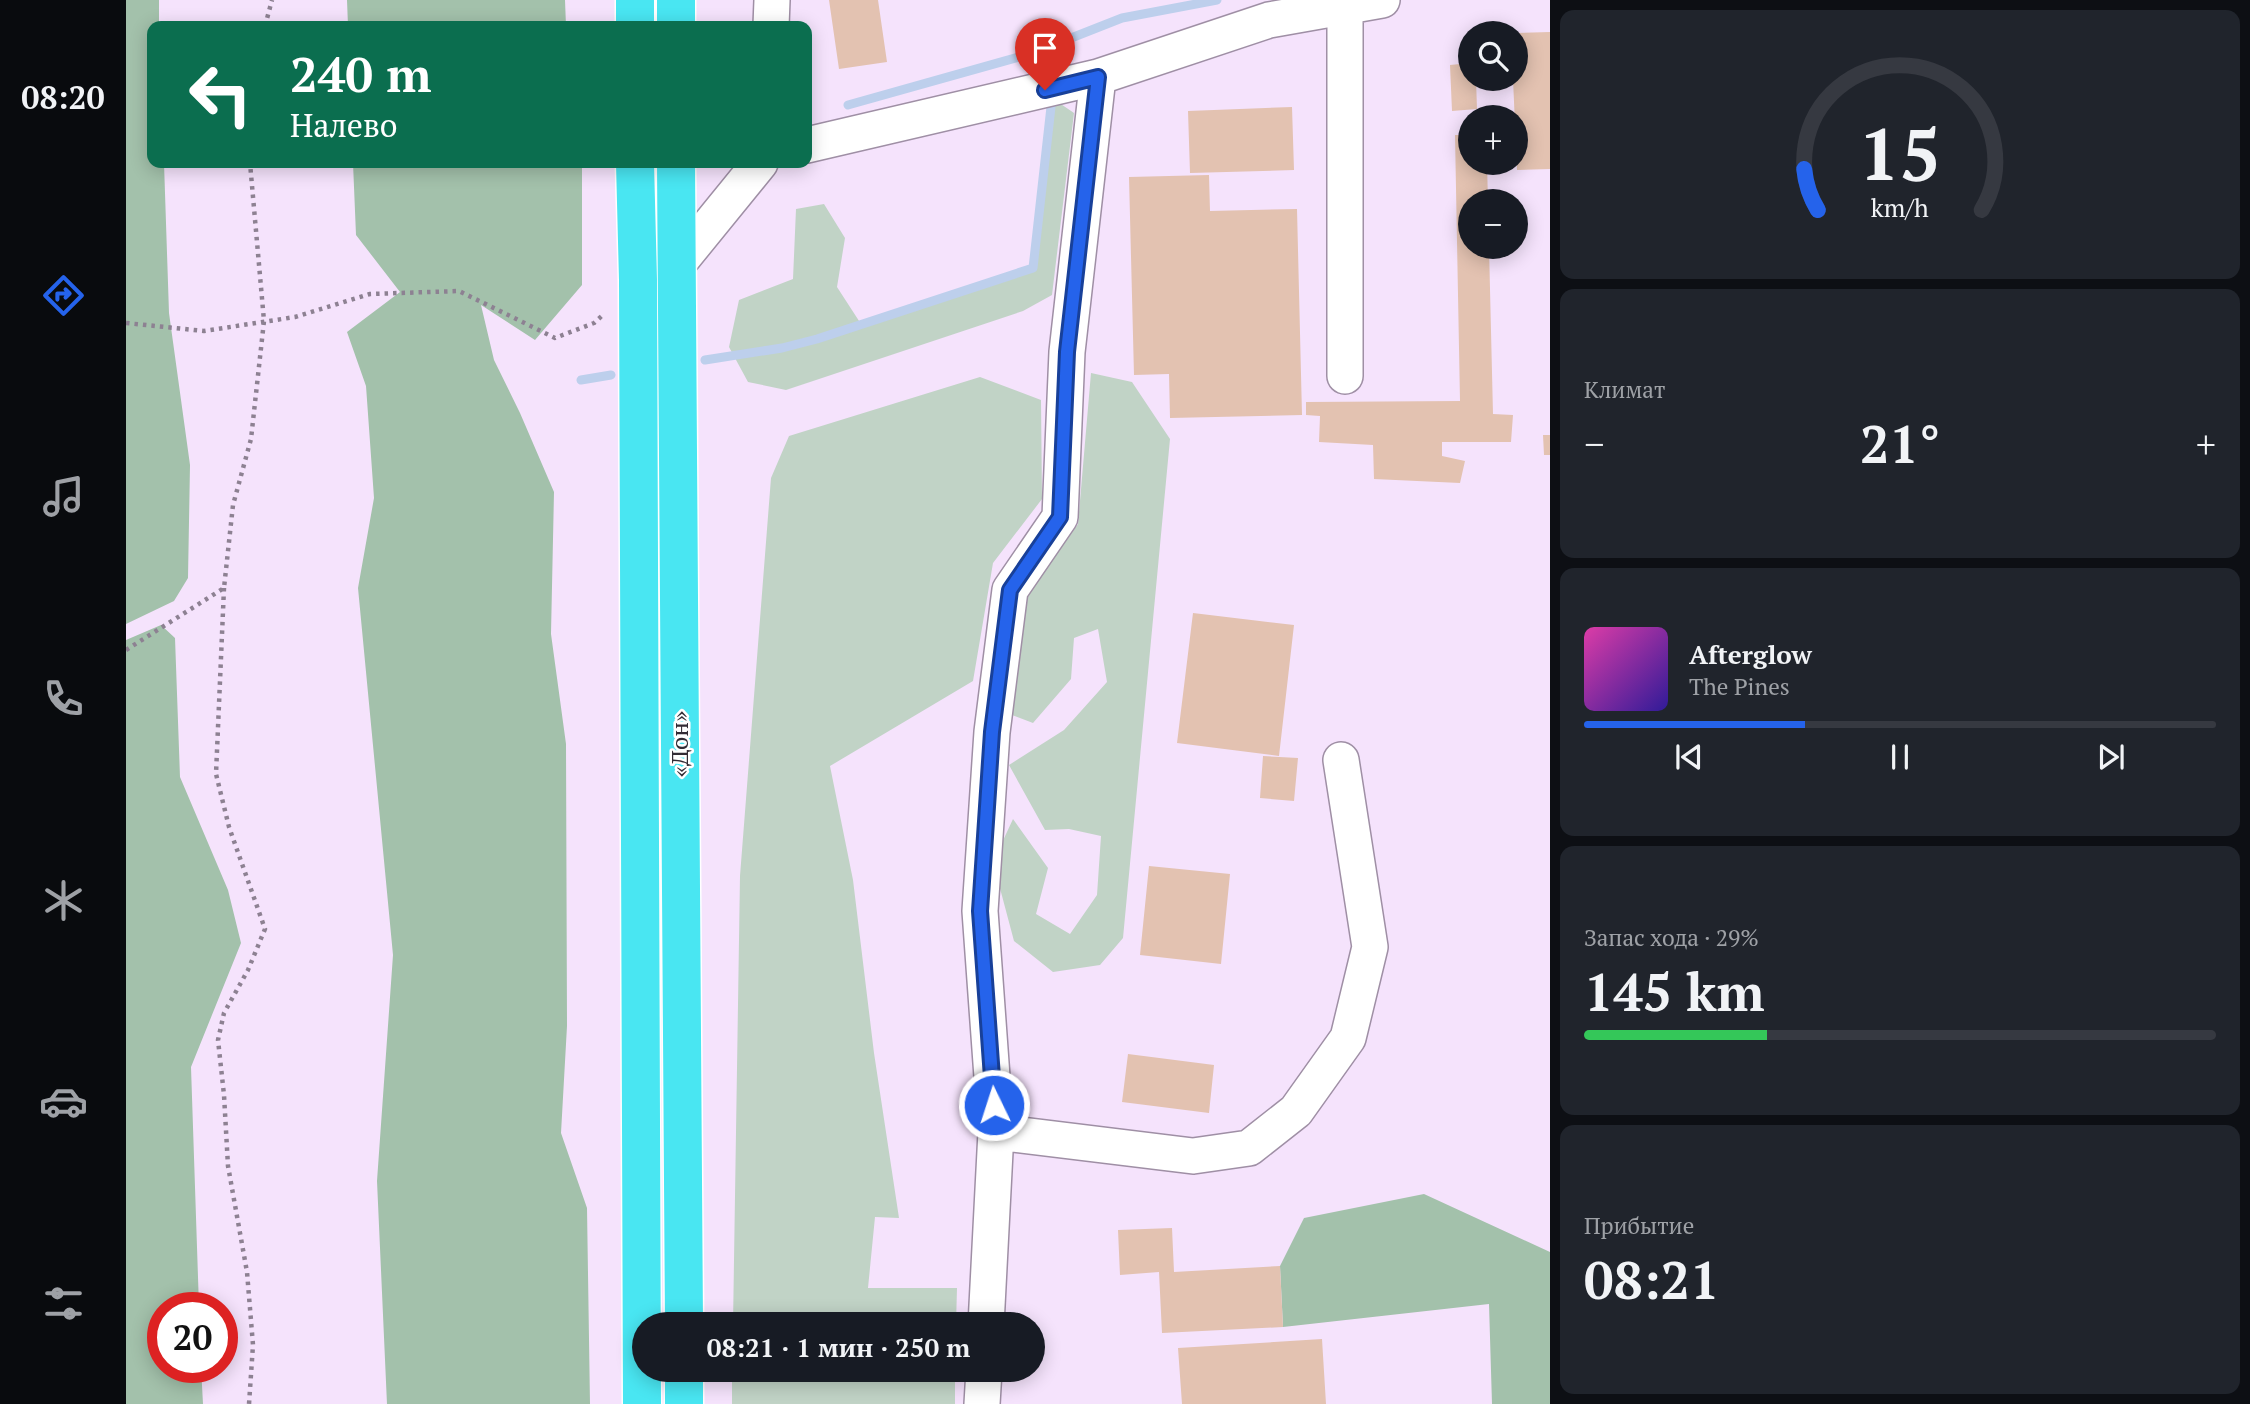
<!DOCTYPE html>
<html lang="ru">
<head>
<meta charset="utf-8">
<style>
  :root { --surface:#171b24; --page:#20242c; --text:#f1f3f6; --muted:#9ea1a6; --line:#363941; --accent:#2563eb }
  body { margin:0; font-family:"PT Serif",serif; background:var(--page); color:var(--text); height:100vh; display:flex; flex-direction:column; font-size:26px; white-space:nowrap }
  * { box-sizing:border-box; margin:0 }
  p { font-size:23px; color:var(--muted) }
  .icon { flex:none; width:38px; height:38px; fill:none; stroke:currentColor; stroke-width:2; stroke-linecap:round; stroke-linejoin:round }
  .map { position:relative; flex:1; overflow:hidden }
  .panel { display:flex; flex-direction:column; gap:10px; padding:10px; background:#0d0f14; width:700px }
  .panel>* { flex:none }
  .top-card { position:absolute; left:21px; top:21px; width:665px; height:147px; border-radius:14px; box-shadow:0 4px 18px #0003; background:#0b6e4f; color:#fff; overflow:hidden }
  .controls { position:absolute; left:1332px; top:21px; display:grid; gap:14px }
  .controls a { display:grid; place-items:center; width:70px; height:70px; border-radius:50%; background:var(--surface); box-shadow:0 4px 18px #0003; font-size:35px }
  .speed { position:absolute; left:21px; top:1292px; display:flex; gap:14px; font-size:35px; font-weight:700; text-align:center }
  .speed>* { display:grid; place-content:center; width:91px; height:91px; border-radius:50%; background:var(--surface); box-shadow:0 4px 18px #0003; line-height:1 }
  .speed .limit { border:10px solid #d22; background:#fff; color:#111 }
  .pin { position:absolute; display:grid; place-items:center; width:60px; height:60px; color:#fff; margin:-72px -30px; border-radius:50% 50% 50% 0; rotate:-45deg; box-shadow:0 0 7px #0007 }
  .pin .icon { rotate:45deg }
  .me { position:absolute; width:77px; margin:-38px; rotate:356deg; stroke-linejoin:round; filter:drop-shadow(0 0 5px #0008) }
  .turn { display:flex; align-items:center; gap:24px; height:147px; padding:0 28px; font-size:32px }
  .turn .icon { width:91px; height:91px; stroke-width:2.5 }
  .turn b { display:block; font-size:49px; line-height:60px }
  .big { font-size:52px; font-weight:600; line-height:1.1 }
  .panel .tile { flex:1; display:flex; flex-direction:column; justify-content:center; gap:10px; min-width:0; padding:0 24px; border-radius:14px; background:var(--page) }
  .panel .dial { align-items:center; gap:0 }
  .dial svg { height:182px; overflow:visible; fill:none; stroke:var(--line); stroke-width:7; stroke-linecap:round; text-anchor:middle }
  .dial text { fill:var(--text); stroke:none }
  .song { display:flex; align-items:center; gap:21px }
  .cover { width:84px; height:84px; border-radius:10px; background:linear-gradient(135deg,hsl(320 70% 55%),hsl(250 70% 35%)) }
  .played { height:7px; border-radius:4px; background:linear-gradient(90deg,var(--accent) 35%,var(--line) 35%) }
  .keys { display:flex; justify-content:space-around; direction:ltr }
  .heat { display:flex; justify-content:space-between; align-items:center; font-size:38px; direction:ltr }
  .charge { height:10px; border-radius:5px; background:linear-gradient(90deg,#34c759 29%,var(--line) 0) }
  .trip { position:absolute; left:506px; top:1312px; width:413px; height:70px; border-radius:35px; background:var(--surface); box-shadow:0 4px 18px #0003; font-weight:600; line-height:70px; text-align:center }
  main { display:flex; flex:1; min-height:0 }
  .menu { display:flex; flex-direction:column; width:126px; justify-content:space-around; align-items:center; background:#090b0e; color:var(--muted) }
  .menu .icon { width:49px; height:49px }
  .menu .on { color:var(--accent) }
  .menu b { font-size:32px; color:var(--text) }
  .map>svg:first-child { display:block }
  .green { fill:#c1d3c6 }
  .forest { fill:#a3c1ab }
  .lines { fill:none; stroke-linecap:round; stroke-linejoin:round }
  .stream { stroke:#bdcfec; stroke-width:9 }
  .building { fill:#e3c2b1 }
  .minor-casing { stroke:#9f8fa5; stroke-width:38 }
  .highway-casing { stroke:#fff; stroke-width:41 }
  .path { stroke:#8d8192; stroke-width:4.5; stroke-dasharray:3.5 5; stroke-linecap:butt }
  .minor { stroke:#fff; stroke-width:35 }
  .highway { stroke:#49e6f2; stroke-width:38 }
  .route-casing { stroke:#184099; stroke-width:18 }
  .route { stroke:#2563eb; stroke-width:12 }
  .labels { text-anchor:middle; dominant-baseline:central; stroke-width:5; stroke-linejoin:round; paint-order:stroke }
  .street-label { font-size:24px; fill:#322c35; stroke:#fff }
</style>
</head>
<body>
<main>
<nav class="menu">
<b>08:20</b>
<svg class="icon on" aria-label="directions" viewBox="0 0 24 24"><path d="M12 3l9 9-9 9-9-9zM9 14v-3h6M13 9l2 2-2 2"/></svg>
<svg class="icon" aria-label="music" viewBox="0 0 24 24"><path d="M9 18V5l10-2v13"/><circle cx="6" cy="18" r="3"/><circle cx="16" cy="16" r="3"/></svg>
<svg class="icon" aria-label="phone" viewBox="0 0 24 24"><path d="M5 4h4l2 5-3 2q2 4 5 5l2-3 5 2v4C11 20 4 13 5 4z"/></svg>
<svg class="icon" aria-label="climate" viewBox="0 0 24 24"><path d="M12 3v18M4 7l16 10M4 17L20 7"/></svg>
<svg class="icon" aria-label="car" viewBox="0 0 24 24"><path d="M5 17H2v-5l4-1 3-4h7l3 4 3 1v5h-3M9 17h6M6 11h13"/><circle cx="7" cy="17" r="2"/><circle cx="17" cy="17" r="2"/></svg>
<svg class="icon" aria-label="filters" viewBox="0 0 24 24"><path d="M4 7h16M4 17h16"/><circle cx="9" cy="7" r="2"/><circle cx="15" cy="17" r="2"/></svg>
</nav>
<div class="map">
<svg width="1424" height="1404" viewBox="0 0 1424 1404">
  <rect width="100%" height="100%" fill="#f5e3fc"/>
  <!-- green -->
  <path class="green" d="M 926,98 L 948,113 L 926,295 L 897,311 L 660,390 L 622,382 L 603,347 L 613,300 L 667,279 L 670,209 L 698,204 L 719,238 L 711,287 L 735,324 L 906,268 Z
    M 965,373 L 1006,382 L 1044,439 L 997,938 L 974,965 L 927,972 L 888,941 L 867,862 L 887,819 L 922,868 L 910,914 L 944,934 L 971,895 L 975,836 L 943,829 L 919,830 L 883,765 L 938,730 L 981,682 L 972,629 L 948,638 L 945,679 L 907,723 L 886,715 L 900,597 L 952,524 Z
    M 854,377 L 915,400 L 916,499 L 867,563 L 847,681 L 704,766 L 727,880 L 748,1053 L 773,1218 L 749,1217 L 742,1288 L 831,1288 L 830,1325 L 607,1325 L 614,876 L 645,478 L 663,436 Z
    M 606,1370 L 829,1370 L 829,1404 L 606,1404 Z"/>
  <!-- forest -->
  <path class="forest" d="M 0,0 L 33,0 L 33,26 L 26,26 L 26,163 L 38,163 L 43,313 L 64,465 L 62,578 L 48,601 L 0,624 Z
    M 221,0 L 439,0 L 440,26 L 222,26 Z
    M 227,163 L 456,163 L 456,285 L 409,340 L 355,305 L 368,360 L 394,413 L 428,492 L 425,634 L 440,744 L 441,1026 L 435,1133 L 461,1208 L 464,1404 L 261,1404 L 251,1181 L 267,955 L 232,588 L 248,498 L 240,386 L 221,332 L 274,292 L 230,235 Z
    M 35,625 L 49,638 L 54,777 L 102,890 L 115,943 L 65,1067 L 73,1307 L 37,1307 L 37,1367 L 75,1367 L 77,1404 L 0,1404 L 0,640 Z
    M 1298,1194 L 1424,1252 L 1424,1404 L 1366,1404 L 1363,1304 L 1157,1327 L 1154,1266 L 1178,1218 Z"/>
  <g class="lines">
    <!-- stream -->
    <path class="stream" d="M 722,105 L 907,53 L 996,18 L 1091,0
      M 579,360 L 656,348 L 691,339 L 907,268 L 926,98
      M 455,380 L 485,375"/>
  </g>
  <!-- building -->
  <path class="building" d="M 703,0 L 752,0 L 761,62 L 713,69 Z
    M 1424,32 L 1424,169 L 1391,170 L 1387,79 L 1390,79 L 1390,33 Z
    M 1344,63 L 1344,79 L 1350,79 L 1351,109 L 1326,111 L 1324,65 Z
    M 1166,107 L 1168,170 L 1064,173 L 1062,111 Z
    M 1329,135 L 1344,135 L 1344,163 L 1361,163 L 1362,201 L 1344,201 L 1344,247 L 1363,247 L 1367,414 L 1387,415 L 1385,442 L 1316,442 L 1316,456 L 1339,461 L 1334,483 L 1248,479 L 1247,445 L 1193,442 L 1194,416 L 1180,415 L 1180,402 L 1334,401 Z
    M 1083,175 L 1084,211 L 1171,209 L 1176,415 L 1044,418 L 1043,374 L 1008,375 L 1003,177 Z
    M 1417,435 L 1424,435 L 1424,455 L 1418,455 Z
    M 1067,613 L 1168,625 L 1153,756 L 1051,743 Z
    M 1137,756 L 1172,758 L 1168,801 L 1134,798 Z
    M 1023,866 L 1104,874 L 1095,964 L 1014,955 Z
    M 1002,1054 L 1088,1065 L 1083,1113 L 996,1102 Z
    M 1046,1228 L 1048,1272 L 1154,1266 L 1157,1327 L 1036,1333 L 1033,1272 L 994,1275 L 992,1230 Z
    M 1196,1339 L 1200,1404 L 1056,1404 L 1052,1348 Z"/>
  <g class="lines">
    <!-- minor casing -->
    <g class="minor-casing">
      <path id="minor" d="M 1219,5 L 1219,376
        M 645,26 L 646,0
        M 681,145 L 972,77 L 1143,20 L 1256,0
        M 551,265 L 634,163
        M 870,1132 L 1067,1156 L 1123,1148 L 1170,1111 L 1222,1038 L 1244,947 L 1215,760
        M 860,1325 L 870,1132 L 854,911 L 866,732 L 884,590 L 934,517 L 941,352 L 972,77
        M 856,1404 L 858,1370"/>
    </g>
    <!-- highway casing -->
    <g class="highway-casing">
      <path id="highway" d="M 509,0 L 509,26
        M 550,0 L 550,26
        M 509,163 L 512,280 L 516,1404
        M 550,163 L 558,1325
        M 558,1370 L 558,1404"/>
    </g>
    <!-- path -->
    <path class="path" d="M 139,26 L 146,0
      M 0,323 L 78,331 L 169,317 L 244,294 L 333,291 L 429,338 L 468,323 L 479,313
      M 98,588 L 90,774 L 103,827 L 139,929 L 122,970 L 98,1013 L 92,1040 L 98,1095 L 102,1166 L 121,1272 L 127,1345 L 123,1404
      M 0,650 L 98,588 L 107,505 L 125,439 L 138,321 L 124,163"/>
    <!-- minor -->
    <use href="#minor" class="minor"/>
    <!-- highway -->
    <use href="#highway" class="highway"/>
  </g>
  <g class="lines">
    <!-- route casing -->
    <g class="route-casing">
      <path id="route" d="M 868,1105 L 854,911 L 866,732 L 884,590 L 934,517 L 941,352 L 972,77 L 919,90"/>
    </g>
    <!-- route -->
    <use href="#route" class="route"/>
  </g>
  <g class="labels">
    <!-- street labels -->
    <g class="street-label">
      <text transform="translate(553 744) rotate(-90)">«Дон»</text>
    </g>
  </g>
</svg>
<div class="controls">
<a><svg class="icon" aria-label="search" viewBox="0 0 24 24"><circle cx="10" cy="10" r="6"/><path d="M15 15l6 6"/></svg></a>
<a>+</a>
<a>−</a>
</div>
<div class="speed"><div class="limit">20</div></div>
<div class="pin" style="left:919px;top:90px;background:#d93025"><svg class="icon" aria-label="arrive" viewBox="0 0 24 24"><path d="M6 21V4h12l-3 4 3 4H6"/></svg></div>
<svg class="me" style="left:868px;top:1105px" viewBox="-20 -20 40 40"><circle r="17" fill="#2563eb" stroke="#fff" stroke-width="3"/><path d="M0-11L8 9 0 5-8 9z" fill="#fff"/></svg>
<div class="trip">08:21 · 1 мин · 250 m</div>
<div class="top-card">
<div class="turn"><svg class="icon" aria-label="left" viewBox="0 0 24 24"><path d="M17 20v-9H6M10 6l-5 5 5 5"/></svg><div><b>240 m</b>Налево</div></div>
</div>
</div>
<section class="panel">
<div class="tile dial"><svg viewBox="0 0 100 80">
<path d="M14 69A42 42 0 1 1 86 69"/>
<path d="M14 69A42 42 0 0 1 8 51" stroke="#2563eb"/>
<text x="50" y="56" font-size="32" font-weight="700">15</text>
<text x="50" y="72" font-size="11">km/h</text>
</svg></div>
<div class="tile"><p>Климат</p>
<div class="heat"><a>−</a><b class="big">21°</b><a>+</a></div>
</div>
<div class="tile">
<div class="song"><i class="cover"></i><div><b>Afterglow</b><p>The Pines</p></div></div>
<div class="played"></div>
<div class="keys"><svg class="icon" aria-label="previous" viewBox="0 0 24 24"><path d="M18 5L8 12l10 7zM5 5v14"/></svg><svg class="icon" aria-label="pause" viewBox="0 0 24 24"><path d="M8 5v14M16 5v14"/></svg><svg class="icon" aria-label="next" viewBox="0 0 24 24"><path d="M6 5l10 7-10 7zM19 5v14"/></svg></div>
</div>
<div class="tile"><p>Запас хода · 29%</p><b class="big">145 km</b><div class="charge"></div></div>
<div class="tile"><p>Прибытие</p><b class="big">08:21</b></div>
</section>
</main>
</body>
</html>
